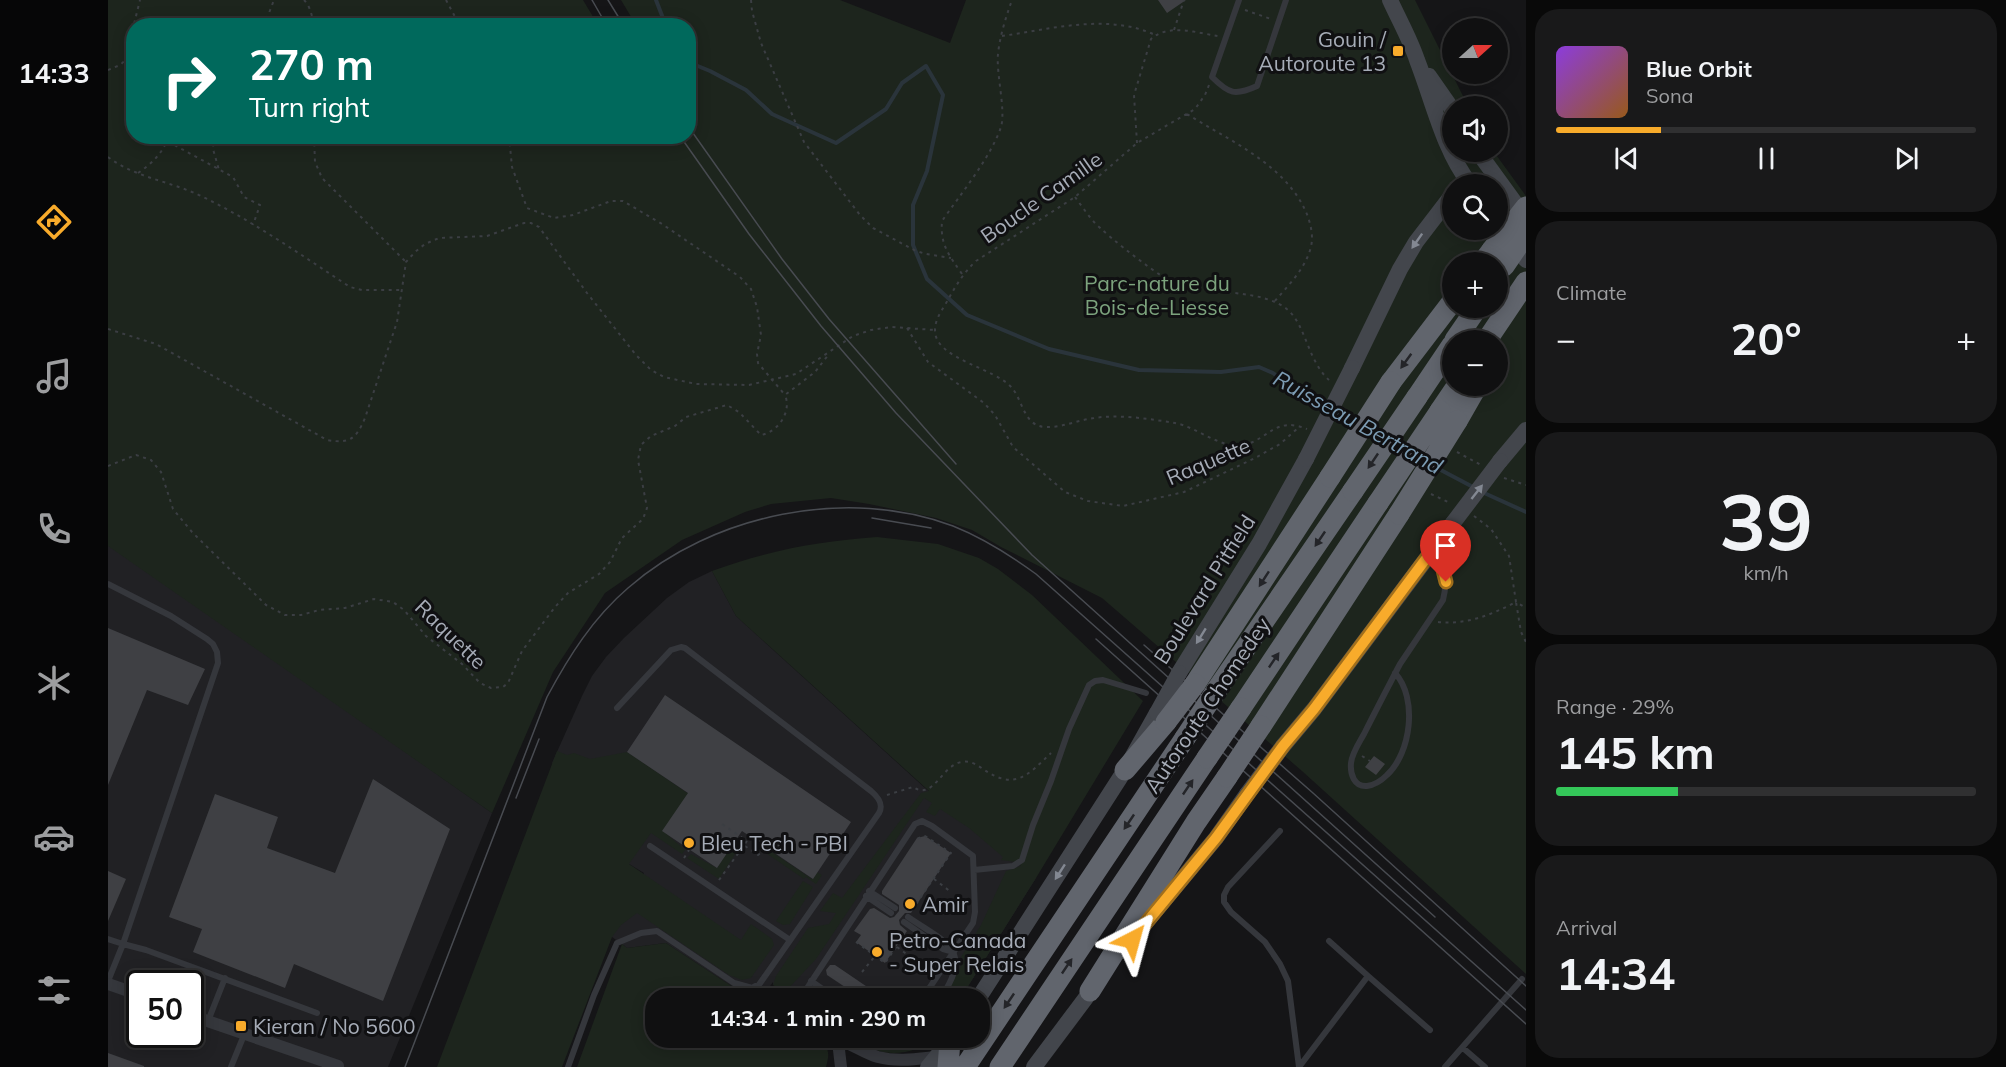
<!DOCTYPE html>
<html lang="en">
<head>
<meta charset="utf-8">
<style>
  :root { --surface:#101011; --page:#19191a; --text:#f1f3f6; --muted:#9c9d9f; --line:#303031; --accent:#f8ab2b }
  body { margin:0; font-family:Mulish,sans-serif; background:var(--page); color:var(--text); height:100vh; display:flex; flex-direction:column; font-size:22px; white-space:nowrap }
  * { box-sizing:border-box; margin:0 }
  p { font-size:20px; color:var(--muted) }
  .icon { flex:none; width:33px; height:33px; fill:none; stroke:currentColor; stroke-width:2; stroke-linecap:round; stroke-linejoin:round }
  .map { position:relative; flex:1; overflow:hidden }
  .panel { display:flex; flex-direction:column; gap:9px; padding:9px; background:#090909; width:480px }
  .panel>* { flex:none }
  .top-card { position:absolute; left:18px; top:18px; width:570px; height:126px; border-radius:24px; box-shadow:0 3px 15px #0003,0 0 0 2px var(--line); background:#00695c; color:#fff; overflow:hidden }
  .needle { width:39px; rotate:69deg }
  .controls { position:absolute; left:1334px; top:18px; display:grid; gap:12px }
  .controls a { display:grid; place-items:center; width:66px; height:66px; border-radius:50%; background:var(--surface); box-shadow:0 3px 15px #0003,0 0 0 2px var(--line); font-size:30px }
  .speed { position:absolute; left:18px; top:970px; display:flex; gap:12px; font-size:30px; font-weight:700; text-align:center }
  .speed>* { display:grid; place-content:center; width:78px; height:78px; border-radius:50%; background:var(--surface); box-shadow:0 3px 15px #0003,0 0 0 2px var(--line); line-height:1 }
  .speed .limit { border:3px solid #111; border-radius:9px; background:#fff; color:#111 }
  .pin { position:absolute; display:grid; place-items:center; width:51px; height:51px; color:#fff; margin:-62px -26px; border-radius:50% 50% 50% 0; rotate:-45deg; box-shadow:0 0 6px #0007 }
  .pin .icon { rotate:45deg }
  .me { position:absolute; width:66px; margin:-33px; rotate:39deg; stroke-linejoin:round; filter:drop-shadow(0 0 4px #0008) }
  .turn { display:flex; align-items:center; gap:21px; height:126px; padding:0 24px; font-size:27px }
  .turn .icon { width:78px; height:78px; stroke-width:2.5 }
  .turn b { display:block; font-size:42px; line-height:51px }
  .big { font-size:45px; font-weight:700; line-height:1.1 }
  .panel .widget { flex:1; display:flex; flex-direction:column; justify-content:center; gap:9px; min-width:0; padding:0 21px; border-radius:24px; background:var(--page) }
  .panel .dial { align-items:center; gap:0 }
  .dial b { font-size:78px; line-height:1 }
  .song { display:flex; align-items:center; gap:18px }
  .cover { width:72px; height:72px; border-radius:9px; background:linear-gradient(135deg,hsl(270 70% 55%),hsl(30 70% 35%)) }
  .played { height:6px; border-radius:3px; background:linear-gradient(90deg,var(--accent) 25%,var(--line) 25%) }
  .keys { display:flex; justify-content:space-around; direction:ltr }
  .heat { display:flex; justify-content:space-between; align-items:center; font-size:33px; direction:ltr }
  .charge { height:9px; border-radius:4px; background:linear-gradient(90deg,#34c759 29%,var(--line) 0) }
  .trip { position:absolute; left:537px; top:988px; width:345px; height:60px; border-radius:24px; background:var(--surface); box-shadow:0 3px 15px #0003,0 0 0 2px var(--line); font-weight:700; line-height:60px; text-align:center }
  main { display:flex; flex:1; min-height:0 }
  .tab-bar { display:flex; flex-direction:column; width:108px; justify-content:space-around; align-items:center; background:#060607; color:var(--muted) }
  .tab-bar .icon { width:42px; height:42px }
  .tab-bar .on { color:var(--accent) }
  .tab-bar b { font-size:27px; color:var(--text) }
  .map>svg:first-child { display:block }
  .built { fill:#212124; fill-rule:evenodd }
  .green { fill:#1d251d; fill-rule:evenodd }
  .lines { fill:none; stroke-linecap:round; stroke-linejoin:round }
  .stream { stroke:#2a343b; stroke-width:4 }
  .building { fill:#3f4044 }
  .path { stroke:#3b3e43; stroke-width:2; stroke-dasharray:3 4.5; stroke-linecap:butt }
  .lane { stroke:#35373c; stroke-width:6 }
  .street { stroke:#35373c; stroke-width:12 }
  .secondary { stroke:#43464c; stroke-width:16 }
  .highway { stroke:#61656d; stroke-width:21 }
  .tram { stroke:#484b51; stroke-width:1.5 }
  .secondary-bridge { stroke:#43464c; stroke-width:16 }
  .highway-bridge { stroke:#61656d; stroke-width:21 }
  .oneway { fill:#838892 }
  .oneway2 { fill:#242529 }
  .route-casing { stroke:#a16f1c; stroke-width:15 }
  .route { stroke:#f8ab2b; stroke-width:10 }
  .poi-dot { fill:#f8ab2b; stroke:#101012; stroke-width:2 }
  .labels { text-anchor:middle; dominant-baseline:central; stroke-width:6; stroke-linejoin:round; paint-order:stroke }
  .poi-label { font-size:21px; fill:#a6acb7; stroke:#101012; text-anchor:start }
  .street-label { font-size:21px; fill:#a6acb7; stroke:#101012 }
  .park-label { font-size:21px; fill:#7ca37d; stroke:#101012 }
  .water-label { font-size:22px; font-style:italic; fill:#7c9cb4; stroke:#101012 }
</style>
</head>
<body>
<main>
<nav class="tab-bar">
<b>14:33</b>
<svg class="icon on" aria-label="directions" viewBox="0 0 24 24"><path d="M12 3l9 9-9 9-9-9zM9 14v-3h6M13 9l2 2-2 2"/></svg>
<svg class="icon" aria-label="music" viewBox="0 0 24 24"><path d="M9 18V5l10-2v13"/><circle cx="6" cy="18" r="3"/><circle cx="16" cy="16" r="3"/></svg>
<svg class="icon" aria-label="phone" viewBox="0 0 24 24"><path d="M5 4h4l2 5-3 2q2 4 5 5l2-3 5 2v4C11 20 4 13 5 4z"/></svg>
<svg class="icon" aria-label="climate" viewBox="0 0 24 24"><path d="M12 3v18M4 7l16 10M4 17L20 7"/></svg>
<svg class="icon" aria-label="car" viewBox="0 0 24 24"><path d="M5 17H2v-5l4-1 3-4h7l3 4 3 1v5h-3M9 17h6M6 11h13"/><circle cx="7" cy="17" r="2"/><circle cx="17" cy="17" r="2"/></svg>
<svg class="icon" aria-label="filters" viewBox="0 0 24 24"><path d="M4 7h16M4 17h16"/><circle cx="9" cy="7" r="2"/><circle cx="15" cy="17" r="2"/></svg>
</nav>
<div class="map">
<svg width="1418" height="1067" viewBox="0 0 1418 1067">
  <rect width="100%" height="100%" fill="#151517"/>
  <!-- built -->
  <path class="built" d="M 0,543 L 384,813 L 280,1067 L 0,1067 ZM 32,984 L 82,984 L 82,1035 L 32,1035 Z
    M 604,571 L 628,616 L 817,788 L 928,878 L 852,999 L 687,999 L 665,985 L 665,982 L 653,999 L 643,999 L 558,943 L 519,948 L 496,931 L 536,873 L 521,864 L 444,763 L 474,696 L 484,676 L 498,657 L 516,638 L 559,598 L 581,582 Z"/>
  <!-- green -->
  <path class="green" d="M 0,0 L 475,0 L 490,25 L 26,26 L 26,136 L 580,136 L 580,26 L 528,25 L 513,0 L 732,0 L 842,43 L 858,0 L 1307,0 L 1360,106 L 1344,106 L 1344,152 L 1386,152 L 1418,196 L 1418,974 L 1194,771 L 994,598 L 893,547 L 864,530 L 828,518 L 761,504 L 723,498 L 663,504 L 637,512 L 574,540 L 497,593 L 445,672 L 384,813 L 0,546 ZM 1344,184 L 1389,184 L 1389,230 L 1344,230 ZM 1344,262 L 1389,262 L 1389,308 L 1344,308 ZM 1344,340 L 1389,340 L 1389,386 L 1344,386 Z
    M 769,537 L 830,544 L 871,558 L 890,569 L 924,595 L 1035,701 L 928,878 L 852,999 L 836,999 L 856,960 L 853,957 L 873,925 L 898,871 L 913,866 L 908,862 L 893,860 L 895,857 L 861,828 L 832,809 L 827,816 L 818,812 L 824,803 L 816,798 L 708,959 L 680,989 L 673,990 L 665,985 L 668,976 L 700,928 L 721,924 L 728,913 L 712,911 L 725,893 L 734,898 L 813,793 L 821,791 L 628,616 L 604,571 C 658,551 711,541 769,537 Z
    M 449,751 L 459,755 L 466,753 L 482,759 L 519,752 L 597,805 L 555,831 L 577,850 L 574,854 L 543,833 L 521,864 L 633,940 L 643,924 L 664,939 L 666,945 L 643,978 L 634,980 L 621,975 L 529,913 L 513,925 L 504,937 L 454,1067 L 329,1067 Z
    M 612,827 L 631,839 L 633,845 L 611,879 L 579,858 L 583,854 L 609,868 L 625,843 Z
    M 661,850 L 704,879 L 709,872 L 714,875 L 708,884 L 698,877 L 696,879 L 658,853 Z
    M 695,881 L 705,887 L 682,924 L 675,925 L 668,921 Z
    M 558,943 L 643,999 L 548,999 L 548,1038 L 705,1038 C 720,1047 723,1049 718,1067 L 469,1067 L 514,944 L 519,948 Z
    M 753,1038 L 826,1038 C 808,1056 767,1060 753,1038 Z"/>
  <g class="lines">
    <!-- stream -->
    <path class="stream" d="M 548,0 L 558,26
      M 580,62 L 602,71 L 638,90 L 664,114 L 728,143 L 778,109 L 794,83 L 818,66 L 835,95 L 819,171 L 805,205 L 805,245 L 819,279 L 859,315 L 941,349 L 1031,370 L 1113,372 L 1151,367 L 1165,373 L 1196,397 L 1219,409
      M 1226,413 L 1249,425
      M 1329,468 L 1365,487
      M 1374,492 L 1418,512"/>
  </g>
  <!-- building -->
  <path class="building" d="M 1050,0 L 1078,0 L 1059,13 Z
    M 0,628 L 97,669 L 80,705 L 39,690 L 0,785 Z
    M 557,695 L 743,822 L 705,879 L 634,831 L 609,868 L 554,831 L 580,793 L 519,752 Z
    M 1266,756 L 1277,764 L 1268,775 L 1257,767 Z
    M 265,779 L 342,829 L 275,1001 L 186,964 L 177,988 L 85,952 L 94,929 L 61,917 L 107,794 L 170,817 L 159,848 L 227,873 Z
    M 817,836 L 843,853 L 803,913 L 797,913 L 791,920 L 792,925 L 799,931 L 777,963 L 748,942 L 753,935 L 746,931 L 762,909 L 766,908 L 782,918 L 786,917 L 791,911 L 791,905 L 774,894 L 774,891 L 809,838 Z
    M 0,871 L 18,879 L 0,921 Z
    M 722,965 L 727,965 L 777,999 L 755,999 L 719,975 L 718,970 Z
    M 0,1053 L 36,1066 L 36,1067 L 0,1067 Z"/>
  <g class="lines">
    <!-- path -->
    <path class="path" d="M 196,0 C 202,6 205,17 205,26
      M 338,0 L 352,26
      M 643,0 L 644,11 L 653,43 L 696,142 L 752,215 L 765,228 L 808,251 L 818,254 L 843,258
      M 1137,10 L 1163,19
      M 156,26 L 166,0
      M 1066,30 L 1076,0
      M 894,36 C 942,29 1001,13 1047,35
      M 0,70 L 12,65 L 24,54 L 25,28 L 32,0
      M 1101,85 L 1097,95 L 1087,109 L 1029,143 L 967,197 L 868,261 C 854,274 846,289 837,305 C 832,313 827,321 827,330 C 826,359 888,368 904,388 C 915,401 916,426 937,427 C 953,428 970,420 986,418 C 1012,414 1042,419 1067,423 C 1089,427 1114,450 1136,445 C 1161,439 1167,416 1199,429
      M 1079,114 C 1122,141 1181,166 1200,217 C 1204,229 1206,241 1201,253 C 1195,271 1178,288 1166,302
      M 106,136 L 105,149 L 111,170
      M 206,136 L 207,162 L 214,178 L 298,262
      M 401,136 L 404,167 L 419,208 L 446,218 L 465,215 L 503,201 L 515,201 L 554,224 L 632,277 L 643,289 L 649,307 L 653,335 L 649,354 L 650,363 L 677,395
      M 66,143 L 72,136
      M 1029,143 L 1026,95 L 1043,39 C 1061,23 1089,33 1110,36
      M 0,157 C 28,178 62,181 93,196 C 145,221 193,255 242,287 L 254,290 L 295,290
      M 30,173 C 43,164 52,156 59,141 L 125,177 L 136,197 L 152,205 L 145,225
      M 967,197 C 973,205 979,214 986,222 C 999,236 1057,282 1074,287 C 1104,294 1155,289 1180,310 C 1198,326 1200,361 1221,380
      M 854,274 C 841,255 832,245 834,221 C 852,195 883,157 893,127 C 898,110 888,74 890,54 C 892,35 898,17 904,0
      M 799,328 L 820,362 L 876,403 L 887,415 L 905,447 L 957,492 L 980,501 L 1015,506 L 1076,492 L 1147,458 L 1172,444 L 1191,427
      M 0,329 L 48,344 L 219,440 C 242,444 248,439 257,418 L 289,322 L 298,262 L 307,252 L 317,244 L 331,238 L 379,236 L 416,223 L 423,223 L 431,227 L 479,293 L 528,355 L 543,370 L 556,377 L 588,384 L 641,385 L 688,374 L 745,336 L 763,330 L 783,327 L 827,330
      M 1349,452 L 1373,465
      M 0,466 L 28,455 L 43,460 L 53,472 L 65,509 L 84,532 L 158,605 L 177,615 L 193,615 L 211,610 L 237,608 L 266,599 L 285,602 L 296,610 L 318,636 L 354,664 L 372,683 L 383,688 L 395,687 L 400,683 L 414,651 L 447,607 L 460,593 L 491,574 L 502,562 L 514,538 L 535,519 L 539,508 L 530,460 L 533,445 L 543,436 L 567,426 L 578,417 L 619,405 L 631,412 L 653,435 C 670,432 684,412 677,395 L 707,372 L 721,354
      M 1396,478 L 1418,485
      M 1323,494 L 1342,503
      M 1366,516 L 1383,529 L 1401,556 L 1408,602 L 1418,608
      M 1330,622 C 1358,625 1383,615 1408,602 L 1413,632 L 1418,642
      M 1254,756 L 1262,761
      M 779,795 L 805,787 C 826,801 833,765 854,762 C 862,760 869,765 875,769 C 907,791 919,776 943,753
      M 637,846 L 650,855 L 659,848
      M 576,858 L 581,850
      M 826,879 L 843,892
      M 611,880 L 639,841 L 614,824
      M 804,910 L 843,853 L 817,836 L 808,839
      M 748,942 L 777,963 L 798,933
      M 789,947 L 804,958
      M 754,972 L 767,956"/>
    <!-- lane -->
    <path class="lane" d="M 1131,0 L 1104,77 C 1121,94 1127,96 1149,86 L 1178,0
      M 0,584 L 63,616 L 99,639 L 105,644 L 109,652 L 110,663 L 15,944 L 38,950 L 209,1013
      M 1287,673 C 1310,698 1303,753 1279,775 C 1274,780 1267,785 1259,786 C 1246,787 1242,774 1243,763 C 1244,753 1251,743 1256,734 C 1268,710 1280,687 1292,664 L 1335,600 C 1340,581 1337,567 1323,552
      M 1172,831 L 1120,887 L 1116,895 L 1116,902 L 1123,912 L 1157,942 L 1172,964 L 1180,981 L 1191,1067
      M 542,846 L 682,940
      M 866,870 L 905,866 L 914,860 L 925,825 L 943,781 L 961,729 L 981,685 L 987,681 L 995,680 L 1038,693
      M 761,891 L 787,908
      M 758,896 L 783,913
      M 800,917 C 839,944 866,949 832,999
      M 796,922 L 835,949 L 846,952
      M 0,939 L 15,944 L 0,981
      M 1221,941 L 1260,976
      M 703,981 L 729,999
      M 692,999 L 801,833 L 807,824 L 814,821 L 824,826 L 865,856 L 867,912 L 865,923 L 814,999
      M 100,1021 L 117,978
      M 1355,1048 L 1377,1067
      M 123,1067 L 136,1035
      M 460,1067 L 486,995 L 509,943 L 533,933 L 549,931 L 626,983 L 648,989 L 771,813 C 776,804 770,797 763,791 L 577,648 L 573,647 L 563,650 L 509,708
      M 1191,1067 L 1260,976 L 1322,1030
      M 1337,1067 L 1414,979"/>
    <!-- street -->
    <path class="street" d="M 0,984 L 32,995
      M 648,989 L 663,999
      M 82,1015 L 230,1066
      M 722,1038 C 742,1041 753,1052 770,1057 C 789,1062 808,1059 827,1057
      M 733,1067 L 731,1050 L 734,1040"/>
    <!-- secondary -->
    <path class="secondary" d="M 1282,0 C 1291,20 1302,39 1309,60 C 1325,101 1335,149 1362,184
      M 1321,76 L 1344,109
      M 1370,152 L 1418,218
      M 1389,222 L 1418,260
      M 1244,368 L 1292,269 L 1308,242 L 1344,195
      M 1392,461 L 1418,430
      M 1071,673 L 1151,544 L 1198,459
      M 1175,746 L 1206,709 L 1345,523
      M 1020,944 L 1108,838 L 1139,794
      M 870,999 L 1017,770 L 1049,713
      M 820,1067 L 844,1038
      M 926,1067 L 989,983"/>
    <!-- highway -->
    <path class="highway" d="M 1375,262 L 1384,250
      M 1347,340 L 1369,308
      M 1379,340 L 1418,282
      M 1283,382 L 1344,302
      M 1309,397 L 1344,345
      M 1332,411 L 1349,386
      M 1349,421 L 1369,386
      M 1087,684 L 1222,477
      M 1110,688 L 1245,491
      M 1133,708 L 1270,503
      M 1153,726 L 1291,514
      M 1017,770 L 1058,722
      M 982,991 L 1088,822 L 1119,777
      M 840,1067 L 842,1041
      M 857,1067 L 1077,738
      M 892,1067 L 1099,758"/>
    <!-- tram -->
    <path class="tram" d="M 484,0 L 499,26
      M 500,0 L 516,26
      M 580,126 L 674,259 L 721,319 L 848,464
      M 572,136 L 641,234 L 713,326 L 788,413 L 924,555 L 1327,917
      M 764,518 L 823,528
      M 988,639 L 1418,1024
      M 1036,645 L 1205,793 L 1418,986
      M 408,798 L 431,739
      M 297,1067 L 439,697 C 461,656 485,618 520,588 C 604,514 740,486 845,526 C 875,538 902,555 928,574 L 1418,1010"/>
    <!-- secondary-bridge -->
    <path class="secondary-bridge" d="M 1198,459 L 1244,368
      M 1345,523 L 1392,461
      M 1049,713 L 1071,673
      M 1139,794 L 1175,746"/>
    <!-- highway-bridge -->
    <path class="highway-bridge" d="M 1384,250 L 1418,207
      M 1396,266 L 1418,234
      M 1222,477 L 1283,382
      M 1245,491 L 1309,397
      M 1270,503 L 1332,411
      M 1291,514 L 1349,421
      M 1058,722 L 1087,684
      M 1077,738 L 1110,688
      M 1099,758 L 1133,708
      M 1119,777 L 1153,726"/>
  </g>
  <!-- one-way arrows -->
  <defs><path id="oneway-solid" d="M-6-.8H1V-3.2L6.5 0L1 3.2V.8H-6Z" transform="scale(1.5)"/></defs>
  <g class="oneway">
    <use href="#oneway-solid" transform="translate(1309 241) rotate(125)"/>
    <use href="#oneway-solid" transform="translate(1369 492) rotate(-52)"/>
    <use href="#oneway-solid" transform="translate(1093 636) rotate(122)"/>
    <use href="#oneway-solid" transform="translate(952 872) rotate(123)"/>
  </g>
  <g class="oneway2">
    <use href="#oneway-solid" transform="translate(1298 361) rotate(126)"/>
    <use href="#oneway-solid" transform="translate(1265 461) rotate(124)"/>
    <use href="#oneway-solid" transform="translate(1212 539) rotate(124)"/>
    <use href="#oneway-solid" transform="translate(1156 579) rotate(123)"/>
    <use href="#oneway-solid" transform="translate(1166 660) rotate(-56)"/>
    <use href="#oneway-solid" transform="translate(1080 787) rotate(-56)"/>
    <use href="#oneway-solid" transform="translate(1021 822) rotate(124)"/>
    <use href="#oneway-solid" transform="translate(959 966) rotate(-56)"/>
    <use href="#oneway-solid" transform="translate(901 1001) rotate(124)"/>
  </g>
  <g class="lines">
    <!-- route casing -->
    <g class="route-casing">
      <path id="route" d="M 1024,940 L 1108,838 L 1175,746 L 1206,709 L 1323,552 L 1334,566 L 1338,582"/>
    </g>
    <!-- route -->
    <use href="#route" class="route"/>
  </g>
  <!-- markers -->
  <g class="poi-dot">
    <rect x="1284" y="45" width="12" height="12" rx="3"/>
    <circle cx="581" cy="843" r="6"/>
    <circle cx="802" cy="904" r="6"/>
    <circle cx="769" cy="952" r="6"/>
    <rect x="127" y="1020" width="12" height="12" rx="3"/>
  </g>
  <g class="labels">
    <!-- poi labels -->
    <g class="poi-label">
      <text x="1278" y="39" text-anchor="end">Gouin /<tspan x="1278" dy="24">Autoroute 13</tspan></text>
      <text x="593" y="843">Bleu Tech - PBI</text>
      <text x="814" y="904">Amir</text>
      <text x="781" y="940">Petro-Canada<tspan x="781" dy="24">- Super Relais</tspan></text>
      <text x="145" y="1026">Kieran / No 5600</text>
    </g>
    <!-- street labels -->
    <g class="street-label">
      <text transform="translate(933 197) rotate(-35)">Boucle Camille</text>
      <text transform="translate(1100 461) rotate(-23)">Raquette</text>
      <text transform="translate(1096 589) rotate(-58)">Boulevard Pitfield</text>
      <text transform="translate(343 634) rotate(44)">Raquette</text>
      <text transform="translate(1099 705) rotate(-56)">Autoroute Chomedey</text>
    </g>
    <!-- park labels -->
    <g class="park-label">
      <text x="1049" y="283">Parc-nature du<tspan x="1049" dy="24">Bois-de-Liesse</tspan></text>
    </g>
    <!-- water labels -->
    <g class="water-label">
      <text transform="translate(1250 422) rotate(29)">Ruisseau Bertrand</text>
    </g>
  </g>
</svg>
<div class="controls">
<a><svg class="needle" viewBox="-14 -14 28 28"><path d="M0-13l5 13h-10z" fill="#e53935"/><path d="M0 13l5-13h-10z" fill="#9c9d9f"/></svg></a>
<a><svg class="icon" aria-label="sound" viewBox="0 0 24 24"><path d="M4 9h4l5-4v14l-5-4H4zM17 9q2 3 0 6"/></svg></a>
<a><svg class="icon" aria-label="search" viewBox="0 0 24 24"><circle cx="10" cy="10" r="6"/><path d="M15 15l6 6"/></svg></a>
<a>+</a>
<a>−</a>
</div>
<div class="speed"><div class="limit">50</div></div>
<div class="pin" style="left:1338px;top:582px;background:#d93025"><svg class="icon" aria-label="arrive" viewBox="0 0 24 24"><path d="M6 21V4h12l-3 4 3 4H6"/></svg></div>
<svg class="me" style="left:1024px;top:940px" viewBox="-20 -20 40 40"><path d="M0-17L14 15 0 8-14 15z" fill="#f8ab2b" stroke="#fff" stroke-width="4"/></svg>
<div class="trip">14:34 · 1 min · 290 m</div>
<div class="top-card">
<div class="turn"><svg class="icon" aria-label="right" viewBox="0 0 24 24"><path d="M7 20v-9h11M14 6l5 5-5 5"/></svg><div><b>270 m</b>Turn right</div></div>
</div>
</div>
<section class="panel">
<div class="widget">
<div class="song"><i class="cover"></i><div><b>Blue Orbit</b><p>Sona</p></div></div>
<div class="played"></div>
<div class="keys"><svg class="icon" aria-label="previous" viewBox="0 0 24 24"><path d="M18 5L8 12l10 7zM5 5v14"/></svg><svg class="icon" aria-label="pause" viewBox="0 0 24 24"><path d="M8 5v14M16 5v14"/></svg><svg class="icon" aria-label="next" viewBox="0 0 24 24"><path d="M6 5l10 7-10 7zM19 5v14"/></svg></div>
</div>
<div class="widget"><p>Climate</p>
<div class="heat"><a>−</a><b class="big">20°</b><a>+</a></div>
</div>
<div class="widget dial"><b>39</b><p>km/h</p></div>
<div class="widget"><p>Range · 29%</p><b class="big">145 km</b><div class="charge"></div></div>
<div class="widget"><p>Arrival</p><b class="big">14:34</b></div>
</section>
</main>
</body>
</html>
